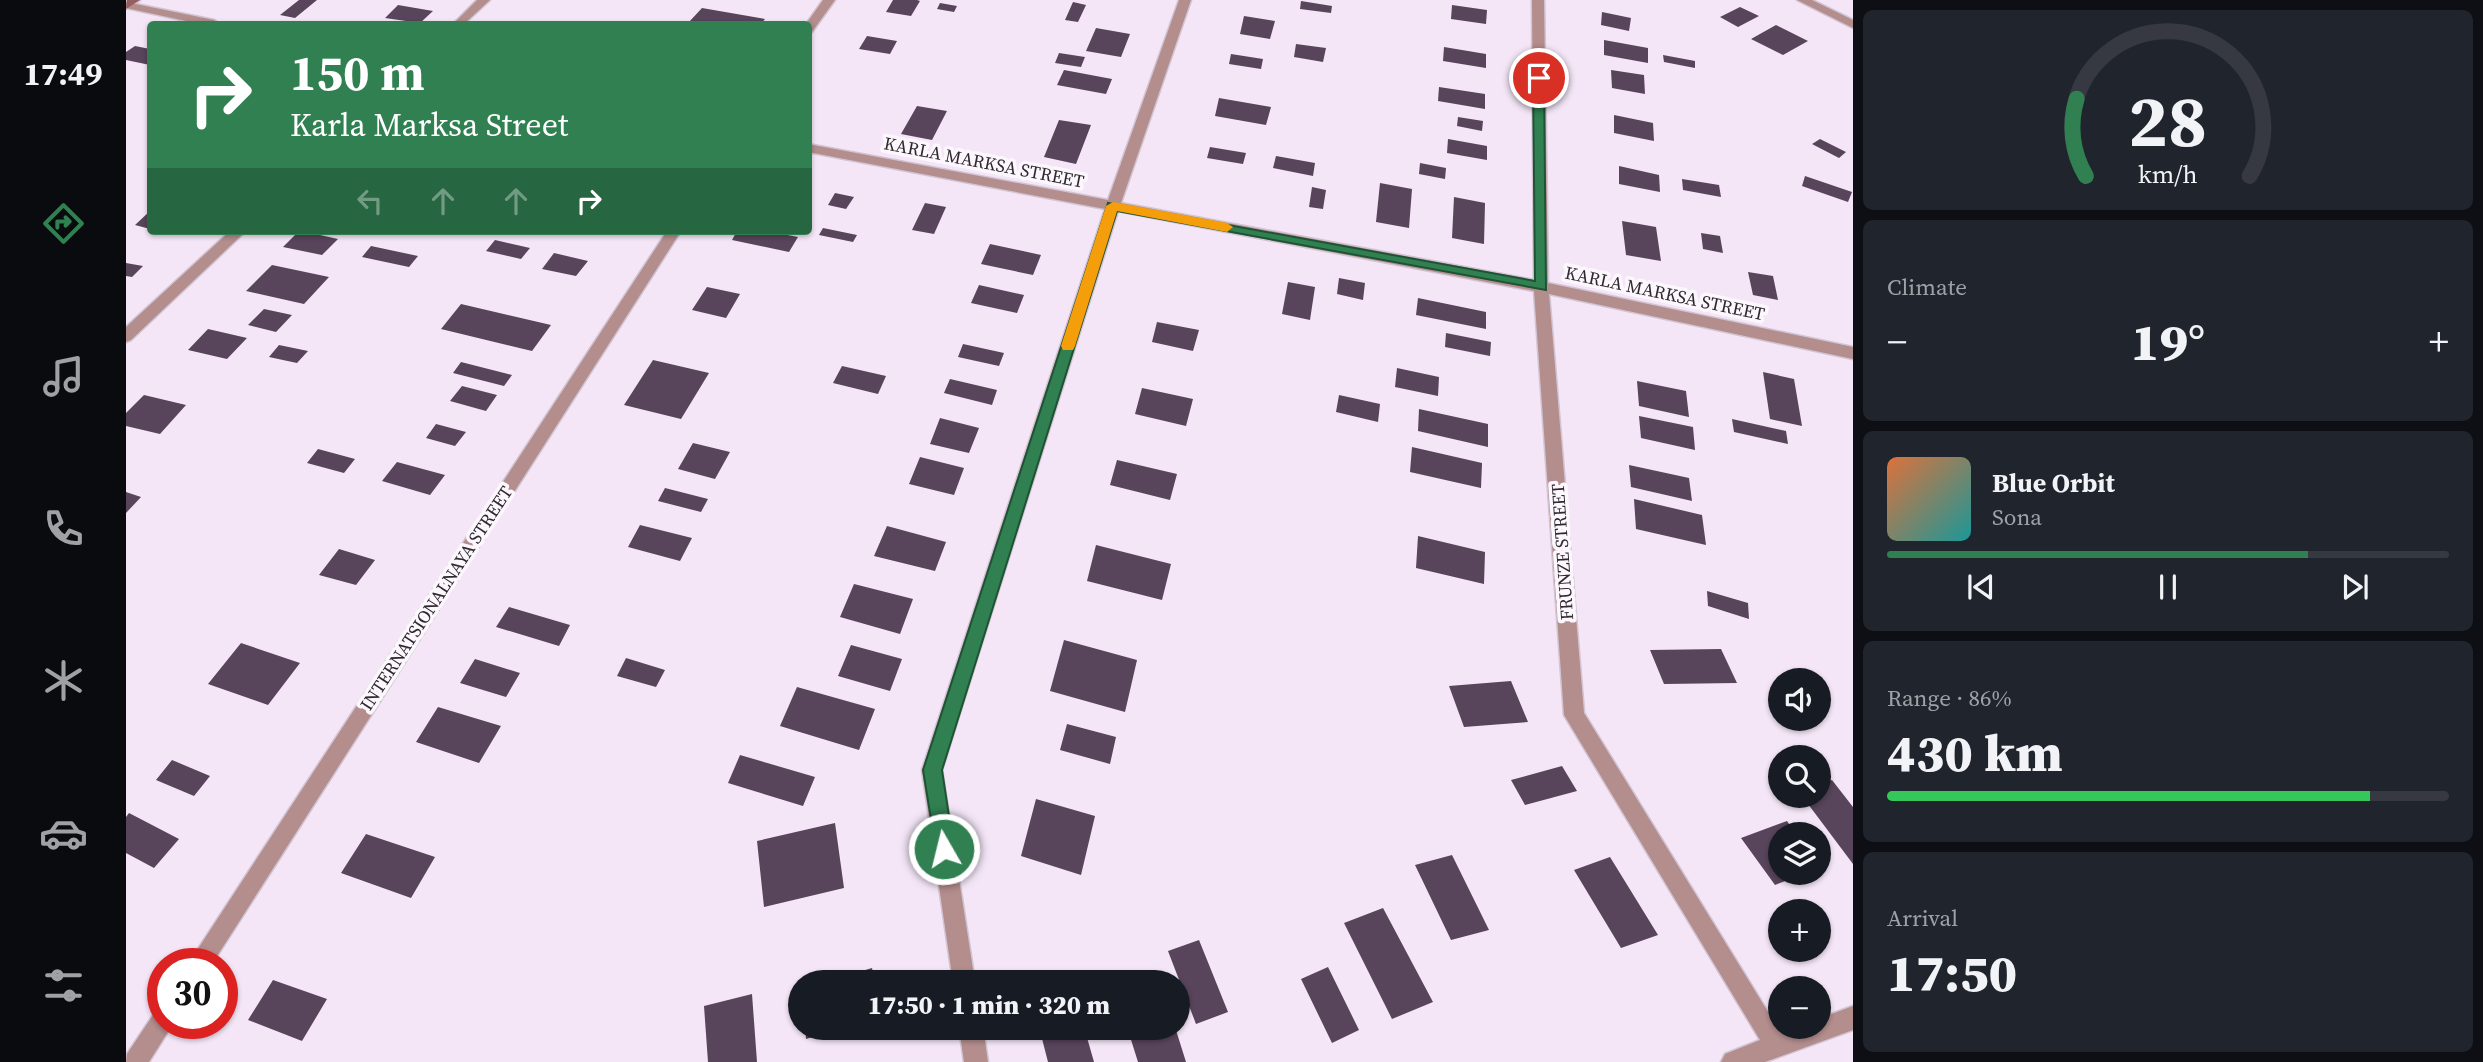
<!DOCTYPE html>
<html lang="en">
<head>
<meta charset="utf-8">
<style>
  :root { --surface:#171b24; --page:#20242c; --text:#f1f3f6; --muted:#9ea1a6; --line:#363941; --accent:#308051 }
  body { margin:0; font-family:"Source Serif 4",serif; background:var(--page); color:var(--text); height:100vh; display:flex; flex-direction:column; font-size:26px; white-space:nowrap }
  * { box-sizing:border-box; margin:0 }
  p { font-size:23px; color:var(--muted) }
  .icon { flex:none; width:38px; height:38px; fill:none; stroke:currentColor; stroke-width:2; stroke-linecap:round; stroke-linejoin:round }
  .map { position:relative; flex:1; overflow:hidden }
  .drawer { display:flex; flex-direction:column; gap:10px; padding:10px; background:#0d0f14; width:630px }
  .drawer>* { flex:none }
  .hud { position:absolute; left:21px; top:21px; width:665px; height:214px; border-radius:7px; box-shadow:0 2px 5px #0004; background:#308051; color:#fff; overflow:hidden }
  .fabs { position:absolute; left:1642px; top:668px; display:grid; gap:14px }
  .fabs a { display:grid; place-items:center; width:63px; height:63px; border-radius:50%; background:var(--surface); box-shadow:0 2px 5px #0004; font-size:35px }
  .speed { position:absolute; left:21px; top:948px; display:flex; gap:14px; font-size:35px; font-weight:700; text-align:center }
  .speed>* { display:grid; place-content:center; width:91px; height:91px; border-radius:50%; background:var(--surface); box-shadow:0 2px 5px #0004; line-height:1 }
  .speed .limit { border:10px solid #d22; background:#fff; color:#111 }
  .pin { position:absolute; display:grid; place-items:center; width:60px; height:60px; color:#fff; margin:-30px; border:4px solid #fff; border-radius:50%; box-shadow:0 2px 7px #0007 }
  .me { position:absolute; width:77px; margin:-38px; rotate:352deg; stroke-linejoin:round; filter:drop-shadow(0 0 5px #0008) }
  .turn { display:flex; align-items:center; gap:24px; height:147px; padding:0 28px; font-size:32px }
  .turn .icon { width:91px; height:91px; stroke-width:2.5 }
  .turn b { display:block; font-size:49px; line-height:60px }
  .lanes { display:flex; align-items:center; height:66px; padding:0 28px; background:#0003; justify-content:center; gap:35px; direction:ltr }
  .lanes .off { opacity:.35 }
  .big { font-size:52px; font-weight:800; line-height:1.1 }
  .drawer .widget { flex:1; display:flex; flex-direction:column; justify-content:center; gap:10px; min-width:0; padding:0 24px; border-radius:10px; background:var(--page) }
  .drawer .dial { align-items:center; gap:0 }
  .dial svg { height:182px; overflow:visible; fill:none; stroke:var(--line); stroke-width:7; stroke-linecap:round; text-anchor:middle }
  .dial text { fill:var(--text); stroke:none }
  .song { display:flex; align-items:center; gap:21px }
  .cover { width:84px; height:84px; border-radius:10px; background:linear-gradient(135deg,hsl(20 70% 55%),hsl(180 70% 35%)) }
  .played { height:7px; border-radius:4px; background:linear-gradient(90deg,var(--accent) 75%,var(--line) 75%) }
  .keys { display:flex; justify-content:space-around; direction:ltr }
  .heat { display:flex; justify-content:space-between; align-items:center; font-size:38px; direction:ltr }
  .charge { height:10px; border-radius:5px; background:linear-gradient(90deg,#34c759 86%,var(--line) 0) }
  .trip { position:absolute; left:662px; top:970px; width:402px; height:70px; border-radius:35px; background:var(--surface); box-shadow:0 2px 5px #0004; font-weight:800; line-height:70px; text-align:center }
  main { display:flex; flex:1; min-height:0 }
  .tab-bar { display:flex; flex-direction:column; width:126px; justify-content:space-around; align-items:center; background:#090b0e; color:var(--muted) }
  .tab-bar .icon { width:49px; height:49px }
  .tab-bar .active { color:var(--accent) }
  .tab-bar b { font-size:32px; color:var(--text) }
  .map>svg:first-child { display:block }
  .building { fill:#58445b }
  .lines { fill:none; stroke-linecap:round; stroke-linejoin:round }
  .street-casing { stroke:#d1c4d3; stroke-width:3 }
  .secondary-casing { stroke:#d1c4d3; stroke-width:3 }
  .street { fill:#b48d8d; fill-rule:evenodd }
  .secondary { fill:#965f61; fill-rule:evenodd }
  .route { fill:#308051; stroke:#1f5335; stroke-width:2 }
  .slow { fill:#f59e0b }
  .labels { text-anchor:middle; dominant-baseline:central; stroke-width:7; stroke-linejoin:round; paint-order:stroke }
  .street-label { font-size:18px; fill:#2f292f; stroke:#fcf7fd }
</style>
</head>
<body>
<main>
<nav class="tab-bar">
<b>17:49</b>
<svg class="icon active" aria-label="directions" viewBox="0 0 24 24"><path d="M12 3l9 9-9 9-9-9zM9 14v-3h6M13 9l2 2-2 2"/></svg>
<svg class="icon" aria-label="music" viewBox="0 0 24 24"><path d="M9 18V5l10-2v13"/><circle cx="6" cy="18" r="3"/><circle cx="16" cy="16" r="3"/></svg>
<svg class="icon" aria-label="phone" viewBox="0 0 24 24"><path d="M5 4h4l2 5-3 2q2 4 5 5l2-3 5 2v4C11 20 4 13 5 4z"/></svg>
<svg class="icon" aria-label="climate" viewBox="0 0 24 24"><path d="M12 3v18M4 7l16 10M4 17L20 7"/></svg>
<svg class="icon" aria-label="car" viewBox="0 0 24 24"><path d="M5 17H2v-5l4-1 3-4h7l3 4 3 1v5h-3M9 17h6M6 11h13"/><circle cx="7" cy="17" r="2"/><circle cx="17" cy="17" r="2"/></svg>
<svg class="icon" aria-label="filters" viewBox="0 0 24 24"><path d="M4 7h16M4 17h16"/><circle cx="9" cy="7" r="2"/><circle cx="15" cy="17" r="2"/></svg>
</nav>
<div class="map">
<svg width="1727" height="1062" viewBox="0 0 1727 1062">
  <rect width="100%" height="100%" fill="#f4e6f7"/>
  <!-- building -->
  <path class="building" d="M 173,0 L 191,0 L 169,18 L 154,15 Z
    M 767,0 L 791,0 L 794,1 L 785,16 L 760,12 Z
    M 1175,1 L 1206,6 L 1205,13 L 1174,9 Z
    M 947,2 L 960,5 L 952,22 L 939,20 Z
    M 814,3 L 831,6 L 828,12 L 811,9 Z
    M 272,5 L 307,11 L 294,23 L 259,18 Z
    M 1326,5 L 1361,10 L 1360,24 L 1325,19 Z
    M 1614,7 L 1633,16 L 1612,27 L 1594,17 Z
    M 576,8 L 639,19 L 635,24 L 563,22 Z
    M 1476,12 L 1505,18 L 1503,31 L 1475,25 Z
    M 1118,16 L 1149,21 L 1144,39 L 1114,34 Z
    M 1650,25 L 1682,41 L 1657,55 L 1625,39 Z
    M 970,28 L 1004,34 L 995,57 L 960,51 Z
    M 741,36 L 771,41 L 764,54 L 733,49 Z
    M 1478,40 L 1522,48 L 1522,63 L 1478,55 Z
    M 1170,44 L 1200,48 L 1197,62 L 1168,57 Z
    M 9,46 L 24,49 L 24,65 L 0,60 L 0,52 Z
    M 1318,47 L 1360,54 L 1360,68 L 1317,61 Z
    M 933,53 L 959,57 L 955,67 L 929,63 Z
    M 1105,54 L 1137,59 L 1135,69 L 1103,64 Z
    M 1537,55 L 1569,61 L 1569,68 L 1538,62 Z
    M 938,70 L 986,79 L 980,94 L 931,85 Z
    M 1485,70 L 1518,75 L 1519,94 L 1486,88 Z
    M 1313,87 L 1359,94 L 1359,109 L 1312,101 Z
    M 1093,98 L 1145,107 L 1140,125 L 1089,116 Z
    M 791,106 L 821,111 L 806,140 L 775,134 Z
    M 1488,115 L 1527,123 L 1528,141 L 1488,133 Z
    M 1332,117 L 1357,121 L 1356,131 L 1331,126 Z
    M 933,120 L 965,125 L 950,164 L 918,157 Z
    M 1322,139 L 1361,146 L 1361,160 L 1321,153 Z
    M 1694,139 L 1720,152 L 1713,158 L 1686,144 Z
    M 1084,147 L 1120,153 L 1117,164 L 1081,158 Z
    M 1150,156 L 1189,163 L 1187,176 L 1147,168 Z
    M 1294,163 L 1320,168 L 1319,179 L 1293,174 Z
    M 1493,166 L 1533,175 L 1534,192 L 1493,184 Z
    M 1679,176 L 1726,192 L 1722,202 L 1676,186 Z
    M 1556,179 L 1593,185 L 1595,197 L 1557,190 Z
    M 1254,183 L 1286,189 L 1283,228 L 1250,222 Z
    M 1186,187 L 1200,190 L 1197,209 L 1183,207 Z
    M 709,193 L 728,197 L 720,209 L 702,205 Z
    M 1328,197 L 1359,203 L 1358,244 L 1326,238 Z
    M 799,203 L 820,207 L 808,234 L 786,230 Z
    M 24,211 L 24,229 L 9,225 Z
    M 1496,221 L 1530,227 L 1535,261 L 1500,255 Z
    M 697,228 L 731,235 L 727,242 L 693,235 Z
    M 173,231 L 176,231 L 212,239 L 196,255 L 157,247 Z
    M 611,231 L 641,231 L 672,237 L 663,252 L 606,240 Z
    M 1575,233 L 1594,236 L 1597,253 L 1577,249 Z
    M 369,240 L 404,248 L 395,259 L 360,251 Z
    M 864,244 L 915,255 L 907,275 L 855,264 Z
    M 245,246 L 292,256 L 283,267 L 236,257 Z
    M 428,253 L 462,261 L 450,276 L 416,269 Z
    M 0,263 L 17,266 L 6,277 L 0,276 Z
    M 146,265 L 203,277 L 178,304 L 120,291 Z
    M 1622,272 L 1647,276 L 1652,300 L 1627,295 Z
    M 1213,278 L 1239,283 L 1237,300 L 1211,294 Z
    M 1162,282 L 1189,287 L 1184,320 L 1156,314 Z
    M 853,285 L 898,295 L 891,313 L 845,303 Z
    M 581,287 L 614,294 L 600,318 L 566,310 Z
    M 1292,298 L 1360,312 L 1360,329 L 1290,315 Z
    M 335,304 L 425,325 L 406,351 L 315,329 Z
    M 138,309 L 166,315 L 150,332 L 122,325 Z
    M 1031,322 L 1073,330 L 1067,351 L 1026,342 Z
    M 82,329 L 121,338 L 101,359 L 62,350 Z
    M 1320,333 L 1365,342 L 1364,356 L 1319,347 Z
    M 837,344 L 878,353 L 873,366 L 832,357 Z
    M 153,345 L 182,351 L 171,363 L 143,357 Z
    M 527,360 L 583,373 L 555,419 L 498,405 Z
    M 335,362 L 386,375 L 378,386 L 327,373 Z
    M 716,366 L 760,376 L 752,394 L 707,383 Z
    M 1271,368 L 1313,377 L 1312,396 L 1269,387 Z
    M 1637,372 L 1668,379 L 1676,426 L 1644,419 Z
    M 824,379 L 871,390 L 866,405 L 818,393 Z
    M 1511,381 L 1560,391 L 1563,417 L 1513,406 Z
    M 336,386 L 371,395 L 360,411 L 324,401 Z
    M 1016,388 L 1067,399 L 1060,426 L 1009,414 Z
    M 18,395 L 60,405 L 34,434 L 0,426 L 0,413 Z
    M 1213,395 L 1254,404 L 1252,422 L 1210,412 Z
    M 1293,409 L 1362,424 L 1362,447 L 1292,431 Z
    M 1513,416 L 1567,427 L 1569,450 L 1515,438 Z
    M 814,418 L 853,428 L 843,453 L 804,444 Z
    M 1606,419 L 1660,431 L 1662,444 L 1608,432 Z
    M 310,424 L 340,432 L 329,446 L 300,438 Z
    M 567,443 L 604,452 L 589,479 L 552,469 Z
    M 1286,447 L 1356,463 L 1355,488 L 1284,472 Z
    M 192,449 L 229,459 L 218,473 L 181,463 Z
    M 794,457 L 838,468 L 828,495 L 783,484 Z
    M 991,460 L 1051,474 L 1044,500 L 984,485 Z
    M 271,462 L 319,475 L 304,495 L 256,481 Z
    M 1503,465 L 1563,478 L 1566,501 L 1505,487 Z
    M 539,488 L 582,499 L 575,512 L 532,501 Z
    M 0,492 L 15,497 L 0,513 Z
    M 1508,499 L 1576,515 L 1580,545 L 1510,529 Z
    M 514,525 L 566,538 L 554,561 L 502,547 Z
    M 761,526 L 820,542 L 809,571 L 748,556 Z
    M 1292,536 L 1359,552 L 1358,584 L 1290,568 Z
    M 970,545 L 1045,564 L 1036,600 L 961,581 Z
    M 213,549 L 249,560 L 230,585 L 193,575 Z
    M 728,584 L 787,599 L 774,634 L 714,617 Z
    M 1581,591 L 1622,603 L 1623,619 L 1582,606 Z
    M 383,607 L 444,625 L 433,646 L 370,627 Z
    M 938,640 L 1011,660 L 999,712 L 924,691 Z
    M 115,643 L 174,663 L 142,705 L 82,684 Z
    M 725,645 L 776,659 L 764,691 L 712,676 Z
    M 1595,649 L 1611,683 L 1538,684 L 1524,650 Z
    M 500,658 L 539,670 L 530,687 L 491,676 Z
    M 349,659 L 394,673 L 380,697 L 334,683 Z
    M 1385,681 L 1402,722 L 1338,727 L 1323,686 Z
    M 671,687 L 749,709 L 733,750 L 654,726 Z
    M 312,707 L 375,726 L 353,763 L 290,742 Z
    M 941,724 L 990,737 L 984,764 L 934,750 Z
    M 614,755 L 689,777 L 677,806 L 602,783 Z
    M 46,760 L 84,776 L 68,796 L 30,780 Z
    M 1436,766 L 1451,791 L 1399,805 L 1385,780 Z
    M 1706,780 L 1727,807 L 1727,864 L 1676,796 L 1692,796 L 1692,784 Z
    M 910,799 L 969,816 L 955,875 L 895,856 Z
    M 3,813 L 53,839 L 28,868 L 0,853 L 0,817 Z
    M 1661,821 L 1671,835 L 1654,835 L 1654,873 L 1680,873 L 1649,885 L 1615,838 Z
    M 709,823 L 718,888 L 638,907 L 631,841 Z
    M 240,834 L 309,857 L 285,898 L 215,873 Z
    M 1326,855 L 1363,930 L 1325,940 L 1289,865 Z
    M 1484,857 L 1532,935 L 1495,948 L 1448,870 Z
    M 1257,908 L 1307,1002 L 1266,1019 L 1218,923 Z
    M 1073,940 L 1102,1012 L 1070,1024 L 1042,951 Z
    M 1202,967 L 1233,1030 L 1206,1043 L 1175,979 Z
    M 746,968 L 749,982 L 702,982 L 702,981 Z
    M 147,980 L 201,999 L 176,1041 L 122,1020 Z
    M 626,994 L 631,1062 L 582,1062 L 578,1006 Z
    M 679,1027 L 717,1027 L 717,1028 L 680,1039 Z
    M 913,1027 L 958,1027 L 968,1062 L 922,1062 Z
    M 1001,1027 L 1049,1027 L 1060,1062 L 1012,1062 Z"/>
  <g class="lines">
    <!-- street casing -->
    <g class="street-casing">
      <path id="street" d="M 351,0 L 364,0 L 338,24 L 327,24 Z
        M 697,0 L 709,0 L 686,32 L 682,33 L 682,24 L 680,24 Z
        M 1053,0 L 1065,0 L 995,203 L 1408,280 L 1406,0 L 1418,0 L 1422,283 L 1727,347 L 1727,359 L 1423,294 L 1458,713 L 1655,1033 L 1670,1027 L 1692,1027 L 1692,1019 L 1727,1006 L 1727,1030 L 1639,1062 L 1595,1062 L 1599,1054 L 1634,1040 L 1438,715 L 1408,291 L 992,211 L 816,770 L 849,982 L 827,982 L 796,770 L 979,209 L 682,152 L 682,144 L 982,200 Z
        M 1671,0 L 1686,0 L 1727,20 L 1727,28 Z
        M 0,2 L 88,20 L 94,24 L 74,24 L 0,8 Z
        M 104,231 L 120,231 L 5,340 L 0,342 L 0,327 Z
        M 541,231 L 555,231 L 86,964 L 62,964 Z
        M 37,1009 L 37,1024 L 47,1024 L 23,1062 L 0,1062 L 1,1054 L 29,1012 Z
        M 833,1027 L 857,1027 L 862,1062 L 838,1062 Z"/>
    </g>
    <!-- secondary casing -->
    <g class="secondary-casing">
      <path id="secondary" d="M 14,0 L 0,9 L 1,0 Z"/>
    </g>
    <!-- street -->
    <use href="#street" class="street"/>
    <!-- secondary -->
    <use href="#secondary" class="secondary"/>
  </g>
  <!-- route -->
  <path class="route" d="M 1413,75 L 1418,78 L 1420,290 L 991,211 L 816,770 L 828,849 L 825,856 L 818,859 L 811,856 L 797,770 L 982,203 L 1409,281 L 1407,78 Z"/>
  <!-- slow -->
  <path class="slow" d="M 987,202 L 1101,223 L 1107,227 L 1101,232 L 991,211 L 949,346 L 947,350 L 937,350 L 935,346 L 980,206 Z"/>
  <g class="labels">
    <!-- street labels -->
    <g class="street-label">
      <text transform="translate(858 162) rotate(11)">KARLA MARKSA STREET</text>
      <text transform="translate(1539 293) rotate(12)">KARLA MARKSA STREET</text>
      <text transform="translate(1436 552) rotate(-94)">FRUNZE STREET</text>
      <text transform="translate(310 598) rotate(-57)">INTERNATSIONALNAYA STREET</text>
    </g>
  </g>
</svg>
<div class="fabs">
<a><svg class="icon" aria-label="sound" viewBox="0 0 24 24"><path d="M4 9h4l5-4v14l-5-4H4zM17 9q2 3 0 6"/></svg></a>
<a><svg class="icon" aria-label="search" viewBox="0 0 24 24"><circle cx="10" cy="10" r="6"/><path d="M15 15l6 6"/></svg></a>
<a><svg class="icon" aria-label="layers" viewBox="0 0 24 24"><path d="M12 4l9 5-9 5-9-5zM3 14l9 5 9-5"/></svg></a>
<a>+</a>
<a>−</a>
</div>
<div class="speed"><div class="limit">30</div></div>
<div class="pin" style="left:1413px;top:78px;background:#d93025"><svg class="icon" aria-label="arrive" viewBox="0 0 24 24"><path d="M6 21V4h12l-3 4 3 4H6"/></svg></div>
<svg class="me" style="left:818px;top:849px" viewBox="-20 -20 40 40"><circle r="17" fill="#308051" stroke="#fff" stroke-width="3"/><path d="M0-11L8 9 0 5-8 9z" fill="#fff"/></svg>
<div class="trip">17:50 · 1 min · 320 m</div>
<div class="hud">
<div class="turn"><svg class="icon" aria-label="right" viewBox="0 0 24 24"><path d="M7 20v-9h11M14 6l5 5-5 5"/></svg><div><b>150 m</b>Karla Marksa Street</div></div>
<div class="lanes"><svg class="icon off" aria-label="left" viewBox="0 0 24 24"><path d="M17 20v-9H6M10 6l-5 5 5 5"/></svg><svg class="icon off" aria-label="ahead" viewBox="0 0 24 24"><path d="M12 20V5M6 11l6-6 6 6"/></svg><svg class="icon off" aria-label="ahead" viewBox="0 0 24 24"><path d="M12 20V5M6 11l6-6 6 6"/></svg><svg class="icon" aria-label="right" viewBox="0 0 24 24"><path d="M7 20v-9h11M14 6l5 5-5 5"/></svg></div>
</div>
</div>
<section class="drawer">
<div class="widget dial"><svg viewBox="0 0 100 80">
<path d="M14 69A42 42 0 1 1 86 69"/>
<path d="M14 69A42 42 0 0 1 10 35" stroke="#308051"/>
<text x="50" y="56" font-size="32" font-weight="700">28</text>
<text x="50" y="72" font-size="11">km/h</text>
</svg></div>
<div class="widget"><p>Climate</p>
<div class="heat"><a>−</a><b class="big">19°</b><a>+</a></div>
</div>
<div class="widget">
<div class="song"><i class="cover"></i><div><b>Blue Orbit</b><p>Sona</p></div></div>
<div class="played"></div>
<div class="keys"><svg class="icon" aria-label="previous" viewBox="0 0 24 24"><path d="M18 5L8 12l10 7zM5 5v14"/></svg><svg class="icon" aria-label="pause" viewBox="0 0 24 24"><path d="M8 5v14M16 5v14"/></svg><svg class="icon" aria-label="next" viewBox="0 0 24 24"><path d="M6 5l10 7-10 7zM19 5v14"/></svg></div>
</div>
<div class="widget"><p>Range · 86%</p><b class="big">430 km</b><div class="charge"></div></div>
<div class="widget"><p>Arrival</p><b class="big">17:50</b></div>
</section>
</main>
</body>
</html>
